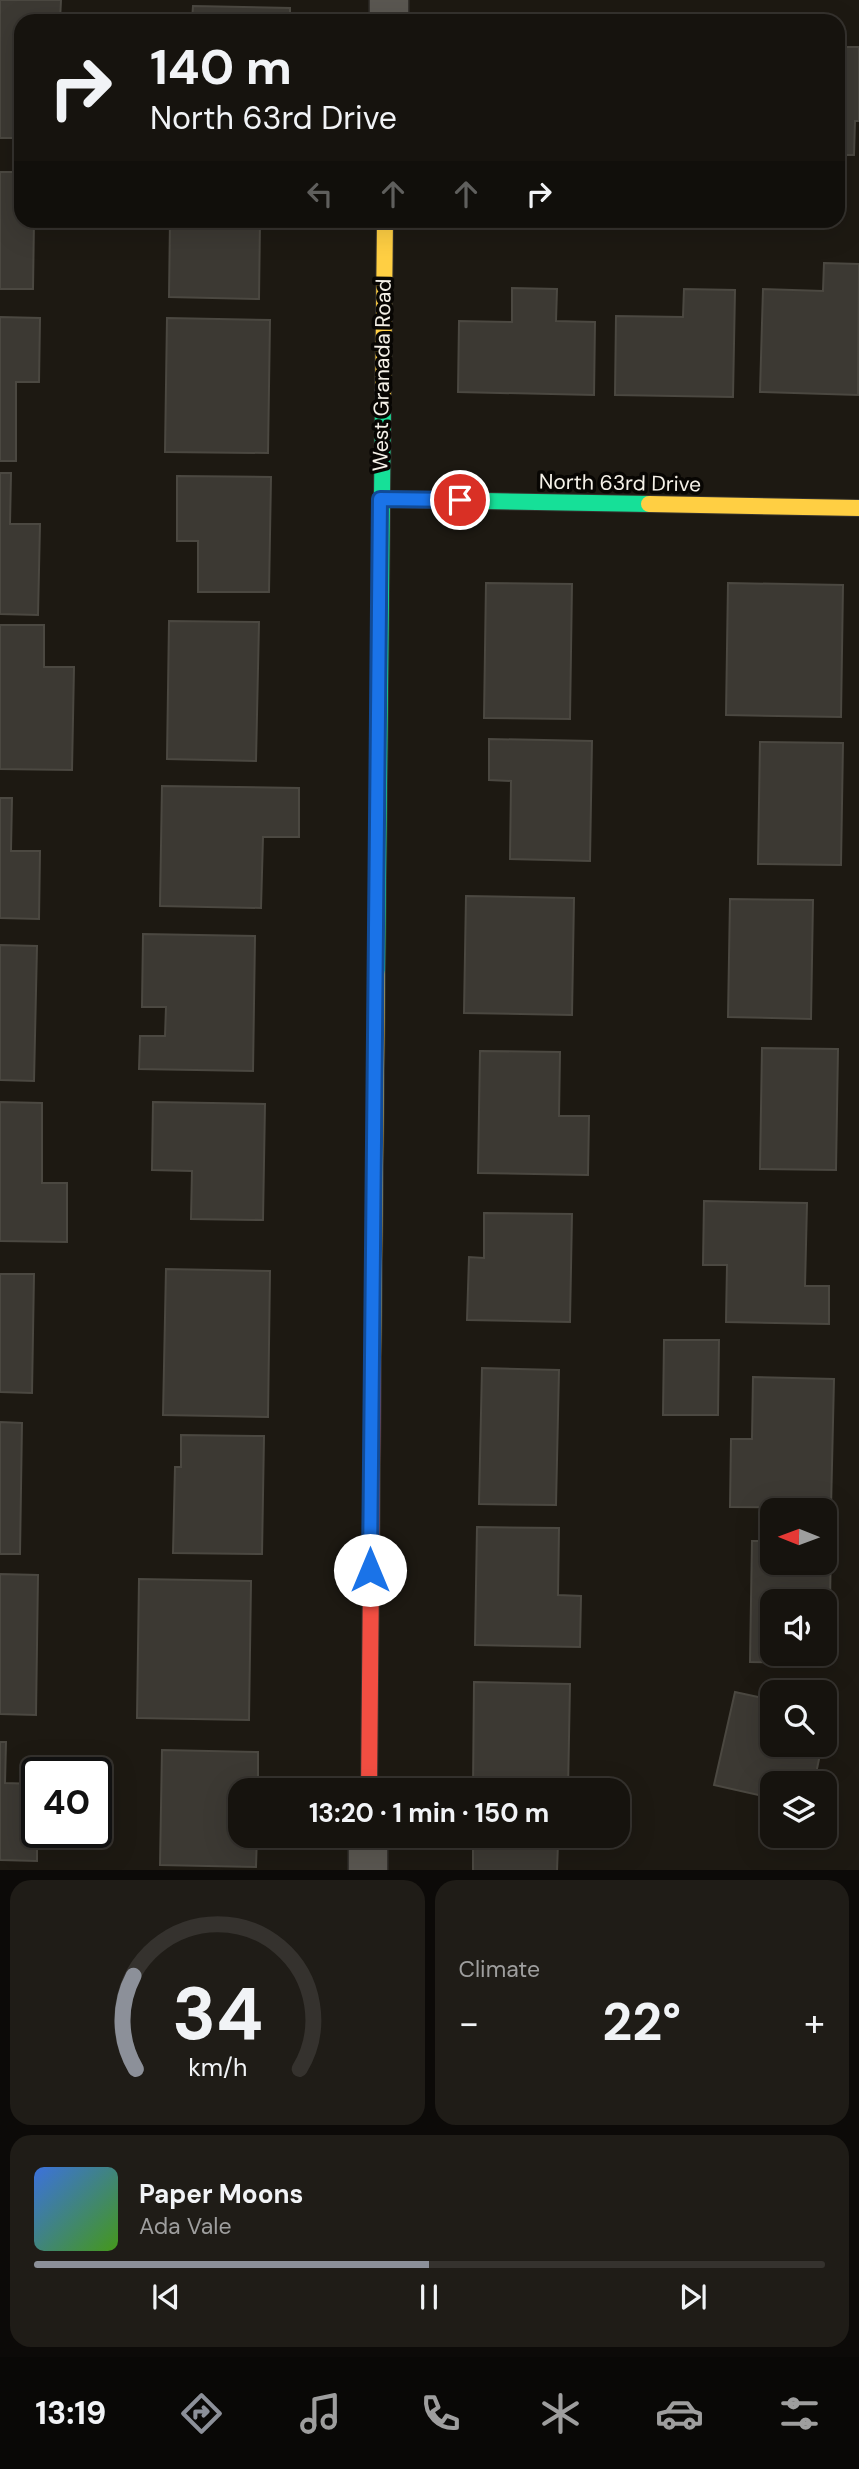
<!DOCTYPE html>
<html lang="en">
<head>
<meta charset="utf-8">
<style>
  :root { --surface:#16130e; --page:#1f1c17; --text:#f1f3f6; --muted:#9e9e9e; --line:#35322e; --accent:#8c9099 }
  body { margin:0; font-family:"DM Sans",sans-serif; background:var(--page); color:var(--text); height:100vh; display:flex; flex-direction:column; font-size:26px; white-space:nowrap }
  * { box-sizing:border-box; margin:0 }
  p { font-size:23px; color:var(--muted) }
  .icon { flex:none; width:38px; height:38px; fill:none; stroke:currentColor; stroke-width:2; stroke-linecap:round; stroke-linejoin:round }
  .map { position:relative; height:1870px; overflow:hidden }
  .panel { display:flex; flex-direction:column; gap:10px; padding:10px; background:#0c0a08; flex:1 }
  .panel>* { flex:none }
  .guide { position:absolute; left:14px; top:14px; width:831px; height:214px; border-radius:21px; box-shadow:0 7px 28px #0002,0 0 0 2px var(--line); background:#16130e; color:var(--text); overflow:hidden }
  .needle { width:46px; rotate:271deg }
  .controls { position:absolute; left:760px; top:1498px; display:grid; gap:14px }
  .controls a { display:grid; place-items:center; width:77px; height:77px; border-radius:14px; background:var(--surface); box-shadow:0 7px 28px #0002,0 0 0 2px var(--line); font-size:35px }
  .speed { position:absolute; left:21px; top:1757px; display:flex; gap:14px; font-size:35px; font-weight:700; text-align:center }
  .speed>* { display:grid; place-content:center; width:91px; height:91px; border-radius:50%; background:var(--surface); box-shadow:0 7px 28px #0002,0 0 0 2px var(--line); line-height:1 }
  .speed .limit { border:4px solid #111; border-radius:10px; background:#fff; color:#111 }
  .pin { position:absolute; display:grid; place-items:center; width:60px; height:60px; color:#fff; margin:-30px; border:4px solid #fff; border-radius:50%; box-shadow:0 2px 7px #0007 }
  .me { position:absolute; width:77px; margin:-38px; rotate:0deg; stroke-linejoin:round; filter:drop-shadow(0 0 5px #0008) }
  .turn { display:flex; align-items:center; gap:24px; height:147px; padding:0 21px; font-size:32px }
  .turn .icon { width:91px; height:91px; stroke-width:2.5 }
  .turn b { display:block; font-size:49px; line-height:60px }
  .lanes { display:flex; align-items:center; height:66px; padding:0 21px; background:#0003; justify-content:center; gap:35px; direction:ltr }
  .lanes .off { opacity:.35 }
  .big { font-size:52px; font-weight:700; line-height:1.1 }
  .panel .tile { flex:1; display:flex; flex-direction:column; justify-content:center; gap:10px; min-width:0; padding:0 24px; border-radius:21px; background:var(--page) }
  .panel .dial { align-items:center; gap:0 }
  .dial svg { height:182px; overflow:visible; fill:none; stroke:var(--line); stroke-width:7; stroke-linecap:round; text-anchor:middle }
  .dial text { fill:var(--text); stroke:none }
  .song { display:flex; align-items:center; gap:21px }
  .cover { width:84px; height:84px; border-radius:10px; background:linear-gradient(135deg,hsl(220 70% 55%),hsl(100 70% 35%)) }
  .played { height:7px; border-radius:4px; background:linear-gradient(90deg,var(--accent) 50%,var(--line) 50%) }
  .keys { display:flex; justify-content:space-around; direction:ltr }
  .heat { display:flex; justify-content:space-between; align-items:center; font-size:38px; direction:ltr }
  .panel .tiles { flex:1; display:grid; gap:10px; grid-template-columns:1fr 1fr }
  .tile:last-child { grid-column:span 2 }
  .trip { position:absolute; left:228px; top:1778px; width:402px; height:70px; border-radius:21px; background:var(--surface); box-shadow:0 7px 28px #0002,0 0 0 2px var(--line); font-weight:700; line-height:70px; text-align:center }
  .tabs { display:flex; height:112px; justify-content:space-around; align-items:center; background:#090806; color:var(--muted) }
  .tabs .icon { width:49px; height:49px }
  .tabs .current { color:var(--accent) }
  .tabs b { font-size:32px; color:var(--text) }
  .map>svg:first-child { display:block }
  .building { fill:#3c3933; stroke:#4b4841; stroke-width:2; fill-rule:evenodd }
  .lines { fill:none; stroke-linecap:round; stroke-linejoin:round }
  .street-casing { stroke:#35322e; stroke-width:41 }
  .fast-casing { stroke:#35322e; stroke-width:18 }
  .slow-casing { stroke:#35322e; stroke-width:18 }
  .jam-casing { stroke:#35322e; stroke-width:18 }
  .street { stroke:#5a5751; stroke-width:38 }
  .fast { stroke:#16e098; stroke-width:16 }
  .slow { stroke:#ffcf43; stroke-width:16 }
  .jam { stroke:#f24e42; stroke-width:16 }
  .route-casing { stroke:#114b97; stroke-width:18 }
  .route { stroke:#1a73e8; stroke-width:12 }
  .labels { text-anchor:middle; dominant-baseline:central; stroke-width:7; stroke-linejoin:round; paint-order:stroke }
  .street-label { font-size:21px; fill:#f5f1e8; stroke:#080603 }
</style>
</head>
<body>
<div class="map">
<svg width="859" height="1871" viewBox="0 0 859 1871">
  <rect width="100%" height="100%" fill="#1d1912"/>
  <!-- building -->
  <path class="building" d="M 0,0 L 61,0 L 60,21 L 21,21 L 21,138 L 0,138 Z
    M 193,6 L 290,8 L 290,21 L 192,21 Z
    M 838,47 L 859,47 L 859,121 L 855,121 L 854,155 L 838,155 Z
    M 0,172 L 16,172 L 15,212 L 21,212 L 21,220 L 34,220 L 33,289 L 0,289 Z
    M 170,220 L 260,220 L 259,299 L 169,297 Z
    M 824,263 L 859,264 L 858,395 L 760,392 L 763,289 L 823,291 Z
    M 512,288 L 557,289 L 556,321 L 595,322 L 594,395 L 458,392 L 459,321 L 512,322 Z
    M 684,289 L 735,290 L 733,397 L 615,395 L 616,316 L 683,317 Z
    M 0,317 L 40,318 L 39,382 L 16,382 L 16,461 L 0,461 Z
    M 167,318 L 270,320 L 268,453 L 165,452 Z
    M 0,473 L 11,473 L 10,524 L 40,524 L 38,615 L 0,614 Z
    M 177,476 L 271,477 L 269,592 L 198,592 L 198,541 L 177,541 Z
    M 486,583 L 572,584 L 570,719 L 484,718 Z
    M 728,583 L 843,585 L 841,717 L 726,715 Z
    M 169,621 L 259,622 L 256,761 L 167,759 Z
    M 0,625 L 44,625 L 44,667 L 74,667 L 72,770 L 0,769 Z
    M 489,739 L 592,741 L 590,861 L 510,859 L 511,781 L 489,780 Z
    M 760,742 L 843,743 L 841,865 L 758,864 Z
    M 162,786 L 299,788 L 299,837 L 263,837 L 261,908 L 160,906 Z
    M 0,798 L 12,798 L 11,851 L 40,851 L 39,919 L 0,918 Z
    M 466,896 L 574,898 L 572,1015 L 464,1013 Z
    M 730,899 L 813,900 L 811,1019 L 728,1017 Z
    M 143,934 L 255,936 L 253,1071 L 139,1069 L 140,1036 L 165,1036 L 166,1007 L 142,1007 Z
    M 0,945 L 37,946 L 34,1081 L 0,1080 Z
    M 762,1048 L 838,1049 L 836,1170 L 760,1169 Z
    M 480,1051 L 560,1052 L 559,1116 L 589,1116 L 588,1175 L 478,1173 Z
    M 0,1102 L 42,1103 L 42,1183 L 67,1183 L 67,1242 L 0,1241 Z
    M 153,1102 L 265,1104 L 263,1220 L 191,1219 L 192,1171 L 152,1170 Z
    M 704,1201 L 807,1203 L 805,1286 L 829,1286 L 829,1324 L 726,1322 L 727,1265 L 703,1265 Z
    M 484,1213 L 572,1214 L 570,1322 L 467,1320 L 469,1257 L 484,1258 Z
    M 166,1269 L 270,1271 L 268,1417 L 163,1415 Z
    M 0,1274 L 34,1274 L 32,1393 L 0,1392 Z
    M 664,1340 L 719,1340 L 718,1415 L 663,1415 Z
    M 482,1368 L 559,1370 L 556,1505 L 479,1504 Z
    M 753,1377 L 834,1379 L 831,1508 L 730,1507 L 731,1439 L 752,1439 Z
    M 0,1422 L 22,1423 L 20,1554 L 0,1554 Z
    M 181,1435 L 264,1436 L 262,1554 L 173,1553 L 175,1467 L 181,1467 Z
    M 477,1527 L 559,1528 L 558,1595 L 581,1596 L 580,1647 L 475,1645 Z
    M 752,1541 L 772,1541 L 772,1563 L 824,1563 L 824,1542 L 831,1542 L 829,1664 L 750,1662 ZM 772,1601 L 824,1601 L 824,1654 L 772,1654 Z
    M 0,1574 L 38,1575 L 36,1715 L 0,1714 Z
    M 139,1579 L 251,1581 L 249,1720 L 137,1718 Z
    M 474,1682 L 570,1684 L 568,1790 L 473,1790 Z
    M 735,1692 L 772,1700 L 772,1745 L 822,1745 L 814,1783 L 772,1783 L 772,1798 L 714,1785 Z
    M 0,1742 L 6,1742 L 5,1783 L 37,1784 L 37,1861 L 0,1860 Z
    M 162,1750 L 258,1752 L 258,1790 L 240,1790 L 240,1836 L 257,1836 L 256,1867 L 160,1865 Z
    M 473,1842 L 558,1843 L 557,1871 L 473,1871 Z"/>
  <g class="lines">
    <!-- street casing -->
    <g class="street-casing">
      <path id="street" d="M 389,21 L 389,0
        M 368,1871 L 368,1836"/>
    </g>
    <!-- fast casing -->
    <g class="fast-casing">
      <path id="fast" d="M 380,499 L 649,504
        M 377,974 L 383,402"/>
    </g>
    <!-- slow casing -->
    <g class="slow-casing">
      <path id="slow" d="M 383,402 L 385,220
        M 649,504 L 859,508
        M 373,1358 L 377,974"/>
    </g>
    <!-- jam casing -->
    <g class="jam-casing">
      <path id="jam" d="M 369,1790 L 373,1358"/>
    </g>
    <!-- street -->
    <use href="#street" class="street"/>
    <!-- fast -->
    <use href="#fast" class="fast"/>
    <!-- slow -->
    <use href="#slow" class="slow"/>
    <!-- jam -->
    <use href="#jam" class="jam"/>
  </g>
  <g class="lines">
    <!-- route casing -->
    <g class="route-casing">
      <path id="route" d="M 370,1570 L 380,499 L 460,500"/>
    </g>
    <!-- route -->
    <use href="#route" class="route"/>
  </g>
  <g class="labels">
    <!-- street labels -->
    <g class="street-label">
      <text transform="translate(382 375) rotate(-89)">West Granada Road</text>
      <text transform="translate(620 483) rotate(1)">North 63rd Drive</text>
    </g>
  </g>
</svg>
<div class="controls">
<a><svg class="needle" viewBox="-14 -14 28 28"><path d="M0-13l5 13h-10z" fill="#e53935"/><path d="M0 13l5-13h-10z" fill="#9e9e9e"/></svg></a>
<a><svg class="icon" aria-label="sound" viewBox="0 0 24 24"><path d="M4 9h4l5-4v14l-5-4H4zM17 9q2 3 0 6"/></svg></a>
<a><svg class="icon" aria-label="search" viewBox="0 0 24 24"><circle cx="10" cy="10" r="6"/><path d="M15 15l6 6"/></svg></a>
<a><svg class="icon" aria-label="layers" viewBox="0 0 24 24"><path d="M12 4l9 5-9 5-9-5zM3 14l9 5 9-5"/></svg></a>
</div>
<div class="speed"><div class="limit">40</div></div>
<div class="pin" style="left:460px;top:500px;background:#d93025"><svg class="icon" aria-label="arrive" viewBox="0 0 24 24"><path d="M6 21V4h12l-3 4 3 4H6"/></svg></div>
<svg class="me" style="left:370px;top:1570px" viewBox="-20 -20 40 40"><circle r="19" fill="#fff"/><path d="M0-13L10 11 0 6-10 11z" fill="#1a73e8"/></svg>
<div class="trip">13:20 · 1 min · 150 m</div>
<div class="guide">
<div class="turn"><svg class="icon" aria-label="right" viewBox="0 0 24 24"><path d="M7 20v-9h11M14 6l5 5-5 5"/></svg><div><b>140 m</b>North 63rd Drive</div></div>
<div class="lanes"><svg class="icon off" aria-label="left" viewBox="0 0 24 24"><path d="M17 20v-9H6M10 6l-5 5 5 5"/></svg><svg class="icon off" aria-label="ahead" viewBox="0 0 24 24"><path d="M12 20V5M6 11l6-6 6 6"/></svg><svg class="icon off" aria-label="ahead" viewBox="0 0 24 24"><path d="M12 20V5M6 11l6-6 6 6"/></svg><svg class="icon" aria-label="right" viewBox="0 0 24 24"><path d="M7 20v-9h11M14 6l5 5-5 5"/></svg></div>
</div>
</div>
<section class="panel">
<div class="tiles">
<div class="tile dial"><svg viewBox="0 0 100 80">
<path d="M14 69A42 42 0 1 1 86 69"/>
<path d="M14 69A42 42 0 0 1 13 28" stroke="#8c9099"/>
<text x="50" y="56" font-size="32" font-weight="700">34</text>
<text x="50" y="72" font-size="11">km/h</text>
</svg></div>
<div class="tile"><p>Climate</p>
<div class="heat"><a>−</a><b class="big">22°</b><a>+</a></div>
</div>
<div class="tile">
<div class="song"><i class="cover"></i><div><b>Paper Moons</b><p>Ada Vale</p></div></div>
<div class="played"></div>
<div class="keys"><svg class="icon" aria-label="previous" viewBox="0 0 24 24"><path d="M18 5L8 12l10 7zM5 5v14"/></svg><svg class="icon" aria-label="pause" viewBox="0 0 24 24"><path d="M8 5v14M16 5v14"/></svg><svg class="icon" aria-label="next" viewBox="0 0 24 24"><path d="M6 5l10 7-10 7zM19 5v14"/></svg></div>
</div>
</div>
</section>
<nav class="tabs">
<b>13:19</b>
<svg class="icon current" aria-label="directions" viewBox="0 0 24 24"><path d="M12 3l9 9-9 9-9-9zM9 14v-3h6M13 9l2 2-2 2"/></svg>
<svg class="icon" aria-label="music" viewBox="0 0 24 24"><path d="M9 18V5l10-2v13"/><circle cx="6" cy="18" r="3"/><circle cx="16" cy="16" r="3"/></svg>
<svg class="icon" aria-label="phone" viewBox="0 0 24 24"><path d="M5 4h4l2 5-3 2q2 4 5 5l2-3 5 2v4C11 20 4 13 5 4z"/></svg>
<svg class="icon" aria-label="climate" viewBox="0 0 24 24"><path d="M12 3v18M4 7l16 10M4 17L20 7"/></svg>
<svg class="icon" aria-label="car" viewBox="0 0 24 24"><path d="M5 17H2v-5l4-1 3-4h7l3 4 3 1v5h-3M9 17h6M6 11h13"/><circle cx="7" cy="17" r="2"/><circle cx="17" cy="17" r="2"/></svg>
<svg class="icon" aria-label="filters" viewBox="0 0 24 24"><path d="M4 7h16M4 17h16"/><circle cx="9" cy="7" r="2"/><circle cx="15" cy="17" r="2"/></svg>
</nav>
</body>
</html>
